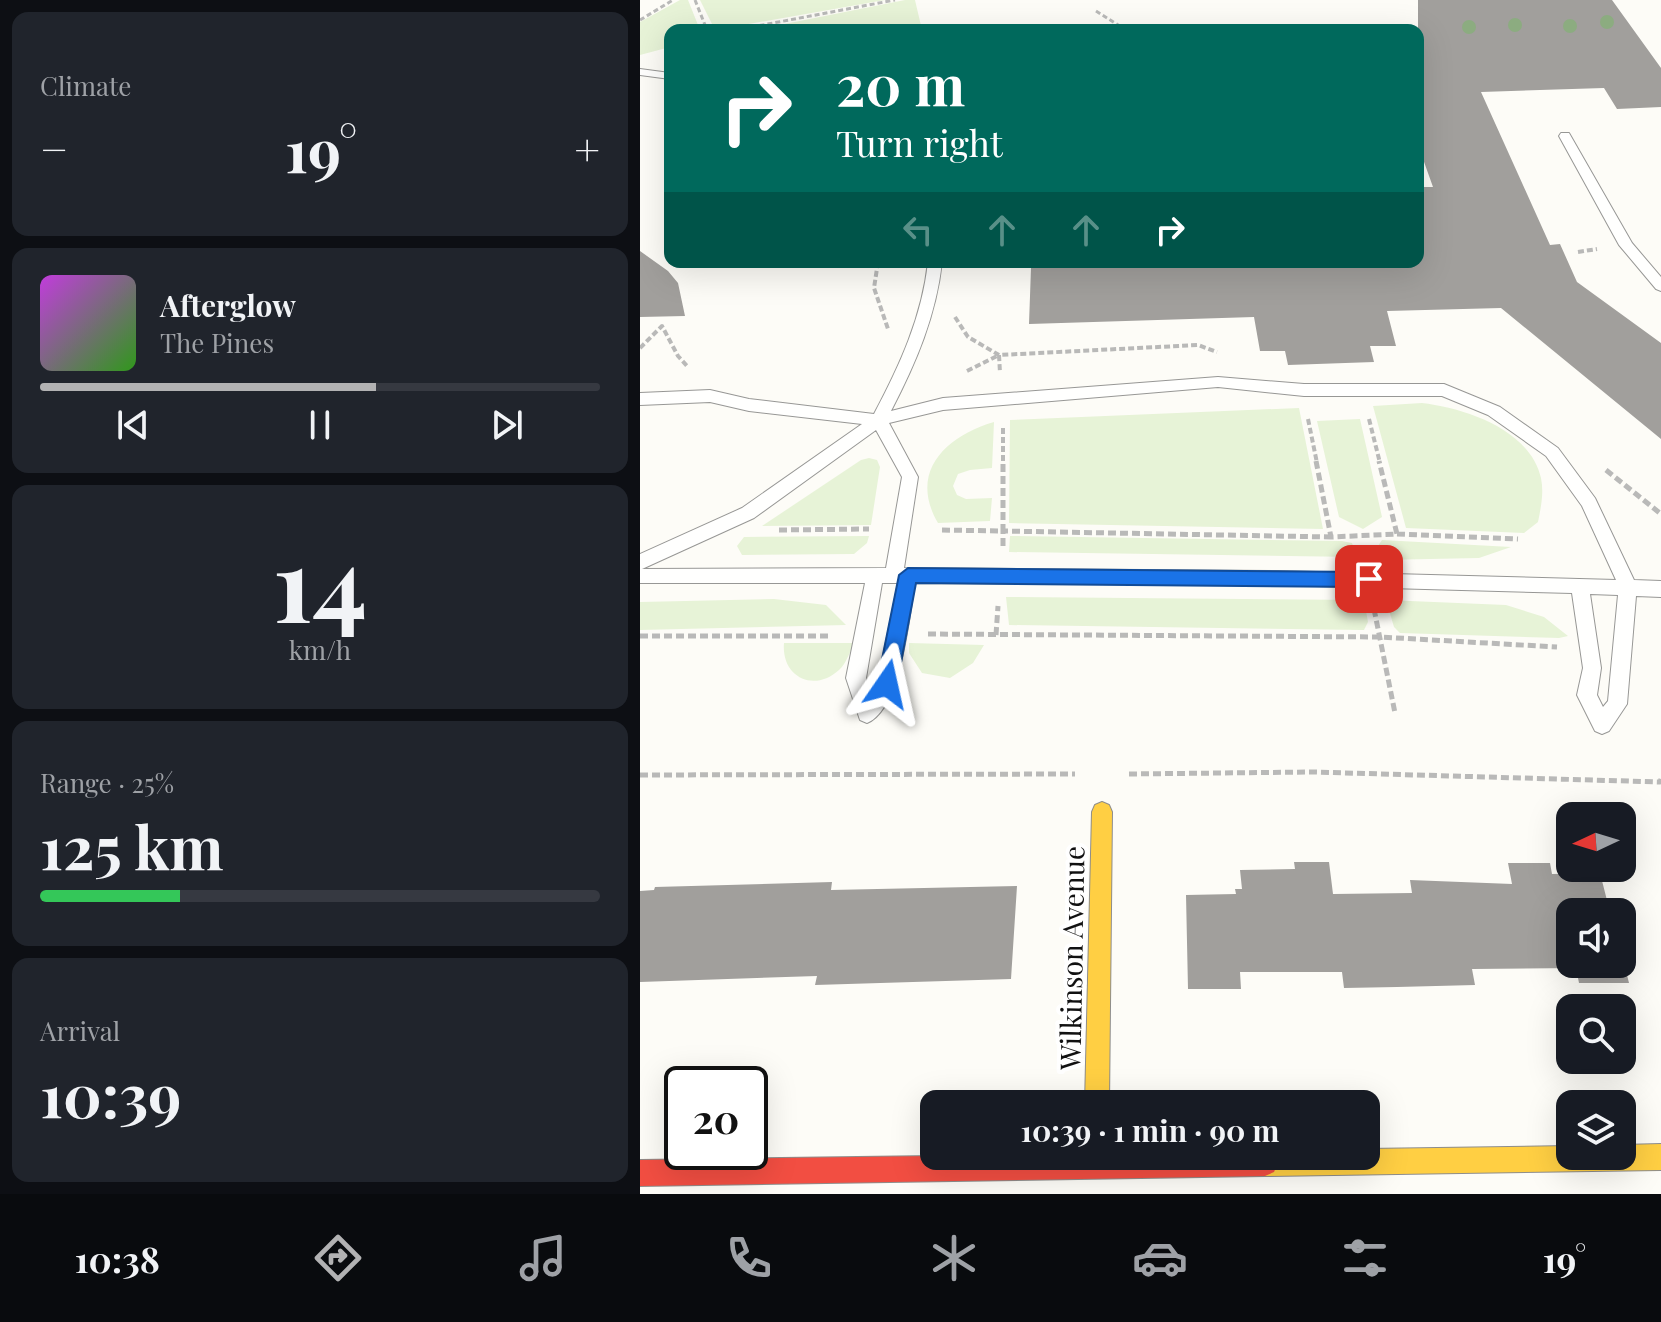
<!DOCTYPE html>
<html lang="en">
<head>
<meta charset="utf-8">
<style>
  :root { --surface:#171b24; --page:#20242c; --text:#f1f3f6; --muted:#9ea1a6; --line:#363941; --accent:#b2b2b3 }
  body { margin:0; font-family:"Playfair Display",serif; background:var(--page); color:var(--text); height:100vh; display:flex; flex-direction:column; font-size:30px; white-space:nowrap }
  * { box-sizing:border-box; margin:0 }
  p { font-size:26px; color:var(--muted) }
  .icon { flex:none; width:44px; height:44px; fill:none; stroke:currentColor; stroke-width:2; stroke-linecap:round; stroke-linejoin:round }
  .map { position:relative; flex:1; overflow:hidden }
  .panel { display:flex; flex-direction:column; gap:12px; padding:12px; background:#0d0f14; width:640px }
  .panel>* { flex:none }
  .guide { position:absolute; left:24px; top:24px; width:760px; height:244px; border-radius:16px; box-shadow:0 8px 32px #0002; background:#00695c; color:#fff; overflow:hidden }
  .needle { width:52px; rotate:266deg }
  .fabs { position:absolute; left:916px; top:802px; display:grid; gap:16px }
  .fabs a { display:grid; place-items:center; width:80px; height:80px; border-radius:16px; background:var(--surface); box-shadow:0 8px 32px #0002; font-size:40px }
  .speed { position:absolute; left:24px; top:1066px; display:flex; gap:16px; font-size:40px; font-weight:700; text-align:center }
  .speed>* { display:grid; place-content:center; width:104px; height:104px; border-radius:50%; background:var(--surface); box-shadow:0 8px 32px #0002; line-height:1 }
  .speed .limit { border:4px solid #111; border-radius:12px; background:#fff; color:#111 }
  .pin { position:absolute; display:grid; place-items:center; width:68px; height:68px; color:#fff; margin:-34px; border-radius:16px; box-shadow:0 4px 12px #0006 }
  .me { position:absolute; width:88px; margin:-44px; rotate:11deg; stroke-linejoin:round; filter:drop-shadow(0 0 6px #0008) }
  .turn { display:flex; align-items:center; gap:28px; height:168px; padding:0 40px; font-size:36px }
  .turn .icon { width:104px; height:104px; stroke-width:2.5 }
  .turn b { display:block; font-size:56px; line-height:68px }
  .lanes { display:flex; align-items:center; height:76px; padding:0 40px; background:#0003; justify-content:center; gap:40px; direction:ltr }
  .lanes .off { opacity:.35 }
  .big { font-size:60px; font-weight:700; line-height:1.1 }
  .panel .tile { flex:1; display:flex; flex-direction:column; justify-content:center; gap:12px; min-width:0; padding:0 28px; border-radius:16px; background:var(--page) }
  .panel .dial { align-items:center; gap:0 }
  .dial b { font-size:104px; line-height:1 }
  .song { display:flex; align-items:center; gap:24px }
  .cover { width:96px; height:96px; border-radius:12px; background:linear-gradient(135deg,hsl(290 70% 55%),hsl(110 70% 35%)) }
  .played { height:8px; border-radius:4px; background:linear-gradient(90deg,var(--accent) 60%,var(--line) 60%) }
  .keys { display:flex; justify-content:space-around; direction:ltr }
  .heat { display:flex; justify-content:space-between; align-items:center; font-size:44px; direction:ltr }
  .charge { height:12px; border-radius:6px; background:linear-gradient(90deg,#34c759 25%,var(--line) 0) }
  .trip { position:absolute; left:280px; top:1090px; width:460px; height:80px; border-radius:16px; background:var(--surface); box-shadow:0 8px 32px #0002; font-weight:700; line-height:80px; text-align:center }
  .tabs { display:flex; height:128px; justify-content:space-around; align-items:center; background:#090b0e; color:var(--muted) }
  .tabs .icon { width:56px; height:56px }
  .tabs .selected { color:var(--accent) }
  .tabs b { font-size:36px; color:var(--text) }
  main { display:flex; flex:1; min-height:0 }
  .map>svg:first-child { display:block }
  .green { fill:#e7f3d7 }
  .building { fill:#a19f9c }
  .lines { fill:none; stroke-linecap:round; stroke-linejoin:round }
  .lane-casing { stroke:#979795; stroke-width:2 }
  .slow-casing { stroke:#8e8d8b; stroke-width:2 }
  .jam-casing { stroke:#8e8d8b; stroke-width:2 }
  .path-far2 { stroke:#b9b9b8; stroke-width:3; stroke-dasharray:5 3; stroke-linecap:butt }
  .path-far1 { stroke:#b9b9b8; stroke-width:4; stroke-dasharray:6 3; stroke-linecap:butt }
  .path { stroke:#b9b9b8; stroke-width:5; stroke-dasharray:8 4; stroke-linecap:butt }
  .lane { fill:#fffffe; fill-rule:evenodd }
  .slow { fill:#ffcf43; fill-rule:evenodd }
  .jam { fill:#f24e42; fill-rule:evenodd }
  .tree { fill:#8cac80 }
  .route { fill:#1a73e8; stroke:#114b97; stroke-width:2 }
  .labels { text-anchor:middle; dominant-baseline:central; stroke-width:8; stroke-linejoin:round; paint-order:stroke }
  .near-street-label { font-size:28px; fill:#111; stroke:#fff }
</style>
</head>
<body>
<main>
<section class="panel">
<div class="tile"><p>Climate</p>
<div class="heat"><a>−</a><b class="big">19°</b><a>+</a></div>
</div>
<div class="tile">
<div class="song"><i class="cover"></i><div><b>Afterglow</b><p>The Pines</p></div></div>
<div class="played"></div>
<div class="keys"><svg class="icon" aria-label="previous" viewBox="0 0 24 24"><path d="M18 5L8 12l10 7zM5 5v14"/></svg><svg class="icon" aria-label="pause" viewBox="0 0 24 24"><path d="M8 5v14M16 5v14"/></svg><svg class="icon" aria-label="next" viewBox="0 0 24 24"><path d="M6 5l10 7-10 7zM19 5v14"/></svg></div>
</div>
<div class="tile dial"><b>14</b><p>km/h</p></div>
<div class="tile"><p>Range · 25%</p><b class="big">125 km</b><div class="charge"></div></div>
<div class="tile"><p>Arrival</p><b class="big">10:39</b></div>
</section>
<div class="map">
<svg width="1021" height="1194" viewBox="0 0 1021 1194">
  <rect width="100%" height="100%" fill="#fdfcf7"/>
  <!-- green -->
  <path class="green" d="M 40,0 L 48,0 L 60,30 L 30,30 L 30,47 L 0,55 L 0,22 Z
    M 60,0 L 245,0 L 75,30 Z
    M 265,0 L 275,0 L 282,30 L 114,30 Z
    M 782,403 C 824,408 890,429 901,478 C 904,493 901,507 898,522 L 884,533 L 766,528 L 733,406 Z
    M 659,408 L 683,529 L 369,523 L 370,420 Z
    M 720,419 L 742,517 L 723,529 L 699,517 L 677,421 Z
    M 354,422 L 352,468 L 330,470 L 318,474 L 313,486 L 317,495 L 326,499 L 352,498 L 350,521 L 298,523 C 268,472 306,436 354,422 Z
    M 229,458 L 237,460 L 240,467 L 231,525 L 122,526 L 221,460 Z
    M 229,536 L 227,543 L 214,554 L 102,555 L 97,546 L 104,537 Z
    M 370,536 L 702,541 L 712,543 L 717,557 L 369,552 Z
    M 742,540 L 871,547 L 839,558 L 741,560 L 738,546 Z
    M 366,597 L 724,600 L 728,622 L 724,630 L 369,625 Z
    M 134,599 L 186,605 L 206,625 L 0,630 L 0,602 Z
    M 746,600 L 866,605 L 904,617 L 928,636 L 919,638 L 760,633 L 754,627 Z
    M 144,643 L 215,643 C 210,651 206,664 199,670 C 174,693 141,677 144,643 Z
    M 269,643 L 344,645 L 333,663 L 310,678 L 282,673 L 269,653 Z"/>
  <!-- building -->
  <path class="building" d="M 778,0 L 972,0 L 1021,68 L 1021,107 L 977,109 L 964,88 L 841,92 L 910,245 L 920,244 L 937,282 L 1021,343 L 1021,439 L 861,308 L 747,311 L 756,346 L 730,346 L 734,362 L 648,365 L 645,351 L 620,351 L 614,317 L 389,324 L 391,268 L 605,262 L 778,262 L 778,187 L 793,187 L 778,145 Z
    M 0,251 L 28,271 L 38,283 L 45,316 L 0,317 Z
    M 654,862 L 689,862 L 693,894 L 772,893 L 770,880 L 872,884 L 868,863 L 910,863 L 912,874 L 960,873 L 970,912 L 930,912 L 930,964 L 982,964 L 982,955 L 989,983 L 939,983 L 936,968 L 832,969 L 835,985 L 757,987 L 704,988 L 702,972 L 600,972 L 601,989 L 548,989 L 546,895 L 596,894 L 595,889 L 602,889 L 600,870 L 655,869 Z
    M 192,882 L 191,890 L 377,886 L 371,979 L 175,985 L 177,976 L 0,982 L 0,891 L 14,890 L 15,887 Z"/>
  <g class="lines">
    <!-- lane casing -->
    <g class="lane-casing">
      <path id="lane" d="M 0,69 L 30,73 L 30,79 L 0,75 Z
        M 921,133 L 929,133 L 992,243 L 1021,277 L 1021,291 L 1016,289 L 979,245 L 919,136 Z
        M 288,262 L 302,262 C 296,316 276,363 251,411 L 303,398 L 578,377 L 664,384 L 804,384 L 860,407 L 918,448 L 955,498 L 994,580 L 1021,581 L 1021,597 L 996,596 L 987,704 L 969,731 L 962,734 L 955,731 L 937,695 L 943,668 L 932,593 L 638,585 L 275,583 C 269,616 261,710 227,723 L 220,720 L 206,678 L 225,583 L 0,583 L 0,554 L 102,508 L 222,424 L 109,411 L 70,402 L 0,405 L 0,393 L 70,390 L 109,399 L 234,414 C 260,365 282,317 288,262 ZM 578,387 L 664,396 L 802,396 L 848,415 L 906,456 L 942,506 L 976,580 L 638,571 L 264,568 L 278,477 L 249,423 L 303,410 ZM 236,430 L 262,477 L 246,568 L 2,569 L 114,518 ZM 242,583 L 258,583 L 238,681 L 230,693 L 226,678 ZM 950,594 L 978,595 L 968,701 L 963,707 L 957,695 L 961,668 Z"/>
    </g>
    <!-- slow casing -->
    <g class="slow-casing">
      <path id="slow" d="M 462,802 L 469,805 L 472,812 L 469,1104 L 445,1104 L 452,812 L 455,805 Z
        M 1021,1144 L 1021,1170 L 625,1176 L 616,1172 L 612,1163 L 615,1156 L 726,1156 L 726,1149 L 930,1146 L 930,1156 L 982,1156 L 982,1145 Z"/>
    </g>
    <!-- jam casing -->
    <g class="jam-casing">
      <path id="jam" d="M 294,1156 L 635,1156 L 638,1163 L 634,1172 L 625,1176 L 0,1186 L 0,1160 Z"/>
    </g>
    <!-- path-far2 -->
    <path class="path-far2" d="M 55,0 L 67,30
      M 456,11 L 486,30
      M 0,20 L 33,0
      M 96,30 L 255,0"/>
    <!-- path-far1 -->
    <path class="path-far1" d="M 938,252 L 957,249
      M 238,262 L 234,288 L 248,329
      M 315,317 L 328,337 L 359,355 L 558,345 L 577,352
      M 0,348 L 22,326 L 38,356 L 48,367
      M 327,371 L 359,355 L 360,373
      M 668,419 L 677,463
      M 729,419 L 740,463
      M 363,428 L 363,463"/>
    <!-- path -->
    <path class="path" d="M 676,461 L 691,537 L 757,534 L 739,461
      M 966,470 L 1021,514
      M 139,530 L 229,529
      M 302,530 L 363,531 L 363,461
      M 757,534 L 878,539
      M 363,546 L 363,531 L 691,537
      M 734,609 L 755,713
      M 288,634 L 740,637 L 917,647
      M 356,635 L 358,606
      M 0,636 L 190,636
      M 489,774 L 673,772 L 1020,782 L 1021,779
      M 0,775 L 435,774"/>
    <!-- lane -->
    <use href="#lane" class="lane"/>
    <!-- slow -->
    <use href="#slow" class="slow"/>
    <!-- jam -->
    <use href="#jam" class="jam"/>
  </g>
  <!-- trees -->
  <g class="tree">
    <circle cx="967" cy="22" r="7"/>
    <circle cx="875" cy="25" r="7"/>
    <circle cx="930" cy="26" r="7"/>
    <circle cx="829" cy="27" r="7"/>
  </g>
  <!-- route -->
  <path class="route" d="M 268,568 L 729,572 L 738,579 L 729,587 L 276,583 L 257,684 L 254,690 L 247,692 L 240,690 L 237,684 L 259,575 Z"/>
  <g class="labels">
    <!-- near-street labels -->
    <g class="near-street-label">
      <text transform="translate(431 958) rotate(-89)">Wilkinson Avenue</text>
    </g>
  </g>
</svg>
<div class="fabs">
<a><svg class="needle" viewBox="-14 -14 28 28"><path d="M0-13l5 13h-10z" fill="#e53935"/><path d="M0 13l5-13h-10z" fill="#9ea1a6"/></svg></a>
<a><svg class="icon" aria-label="sound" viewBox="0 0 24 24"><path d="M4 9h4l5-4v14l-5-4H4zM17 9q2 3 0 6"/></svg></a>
<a><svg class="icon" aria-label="search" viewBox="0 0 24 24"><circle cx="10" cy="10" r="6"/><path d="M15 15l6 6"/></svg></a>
<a><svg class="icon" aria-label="layers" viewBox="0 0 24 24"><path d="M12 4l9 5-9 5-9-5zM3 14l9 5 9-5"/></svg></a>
</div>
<div class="speed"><div class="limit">20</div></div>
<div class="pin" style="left:729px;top:579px;background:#d93025"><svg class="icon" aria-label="arrive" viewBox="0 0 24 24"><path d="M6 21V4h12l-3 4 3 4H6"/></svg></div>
<svg class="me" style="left:247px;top:684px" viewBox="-20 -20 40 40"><path d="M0-17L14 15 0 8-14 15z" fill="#1a73e8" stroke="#fff" stroke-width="4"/></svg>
<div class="trip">10:39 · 1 min · 90 m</div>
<div class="guide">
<div class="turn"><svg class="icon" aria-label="right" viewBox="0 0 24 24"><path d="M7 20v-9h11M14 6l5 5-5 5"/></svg><div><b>20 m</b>Turn right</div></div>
<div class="lanes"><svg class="icon off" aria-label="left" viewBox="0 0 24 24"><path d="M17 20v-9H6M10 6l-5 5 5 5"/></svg><svg class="icon off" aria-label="ahead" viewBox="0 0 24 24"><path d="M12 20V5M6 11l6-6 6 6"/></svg><svg class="icon off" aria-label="ahead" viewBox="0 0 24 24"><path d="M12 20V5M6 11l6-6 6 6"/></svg><svg class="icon" aria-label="right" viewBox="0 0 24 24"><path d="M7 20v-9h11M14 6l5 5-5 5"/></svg></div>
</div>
</div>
</main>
<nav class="tabs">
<b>10:38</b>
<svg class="icon selected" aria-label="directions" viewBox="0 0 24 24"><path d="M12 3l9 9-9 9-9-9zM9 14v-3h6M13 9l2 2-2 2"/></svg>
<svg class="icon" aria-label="music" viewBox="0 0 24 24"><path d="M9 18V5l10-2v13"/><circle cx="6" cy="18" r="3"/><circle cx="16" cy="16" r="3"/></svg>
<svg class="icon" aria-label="phone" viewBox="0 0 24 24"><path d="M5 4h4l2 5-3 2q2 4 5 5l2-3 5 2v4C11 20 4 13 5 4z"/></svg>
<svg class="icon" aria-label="climate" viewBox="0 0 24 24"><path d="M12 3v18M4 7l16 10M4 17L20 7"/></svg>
<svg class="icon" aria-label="car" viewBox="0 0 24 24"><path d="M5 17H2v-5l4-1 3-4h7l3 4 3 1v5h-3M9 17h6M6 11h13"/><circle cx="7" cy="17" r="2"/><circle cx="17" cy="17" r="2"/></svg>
<svg class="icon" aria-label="filters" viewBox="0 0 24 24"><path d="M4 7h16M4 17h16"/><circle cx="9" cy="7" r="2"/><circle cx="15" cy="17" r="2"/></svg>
<b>19°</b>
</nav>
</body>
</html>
